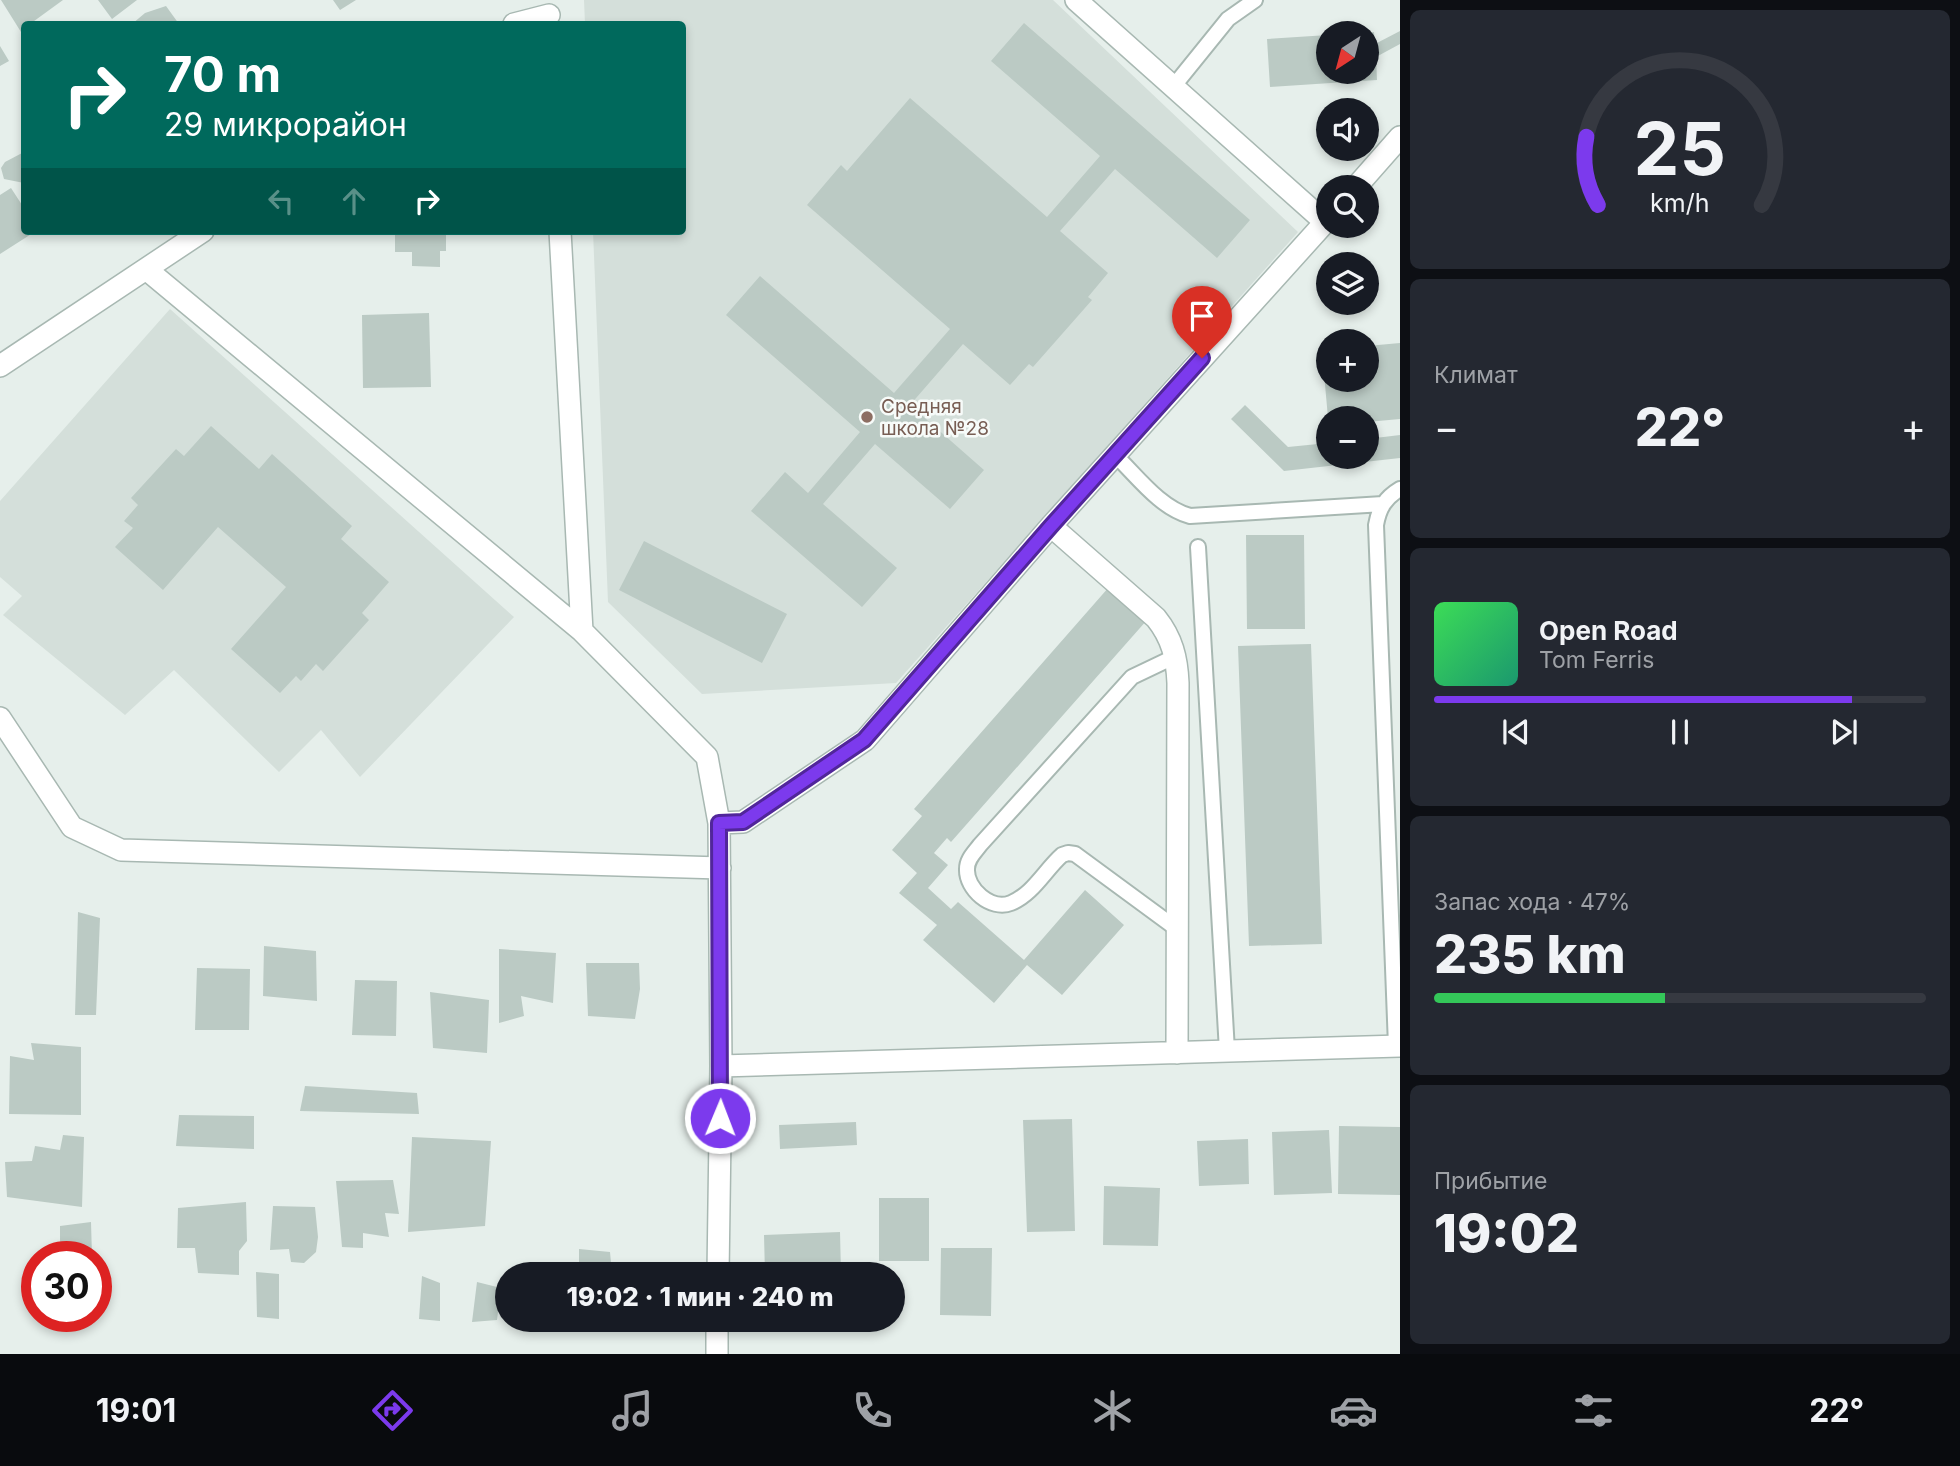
<!DOCTYPE html>
<html lang="ru">
<head>
<meta charset="utf-8">
<style>
  :root { --surface:#171b24; --page:#242831; --text:#f1f3f6; --muted:#9ea1a6; --line:#363941; --accent:#7c3aed }
  body { margin:0; font-family:Inter,sans-serif; background:var(--page); color:var(--text); height:100vh; display:flex; flex-direction:column; font-size:26px; white-space:nowrap }
  * { box-sizing:border-box; margin:0 }
  p { font-size:23px; color:var(--muted) }
  .icon { flex:none; width:38px; height:38px; fill:none; stroke:currentColor; stroke-width:2; stroke-linecap:round; stroke-linejoin:round }
  .map { position:relative; flex:1; overflow:hidden }
  .details { display:flex; flex-direction:column; gap:10px; padding:10px; background:#0d0f14; width:560px }
  .details>* { flex:none }
  .banner { position:absolute; left:21px; top:21px; width:665px; height:214px; border-radius:7px; box-shadow:0 4px 10px #0003; background:#00695c; color:#fff; overflow:hidden }
  .needle { width:46px; rotate:216deg }
  .fabs { position:absolute; left:1316px; top:21px; display:grid; gap:14px }
  .fabs a { display:grid; place-items:center; width:63px; height:63px; border-radius:50%; background:var(--surface); box-shadow:0 4px 10px #0003; font-size:35px }
  .speed { position:absolute; left:21px; top:1241px; display:flex; gap:14px; font-size:35px; font-weight:700; text-align:center }
  .speed>* { display:grid; place-content:center; width:91px; height:91px; border-radius:50%; background:var(--surface); box-shadow:0 4px 10px #0003; line-height:1 }
  .speed .limit { border:10px solid #d22; background:#fff; color:#111 }
  .pin { position:absolute; display:grid; place-items:center; width:60px; height:60px; color:#fff; margin:-72px -30px; border-radius:50% 50% 50% 0; rotate:-45deg; box-shadow:0 0 7px #0007 }
  .pin .icon { rotate:45deg }
  .me { position:absolute; width:77px; margin:-38px; rotate:1deg; stroke-linejoin:round; filter:drop-shadow(0 0 5px #0008) }
  .turn { display:flex; align-items:center; gap:24px; height:147px; padding:0 28px; font-size:32px }
  .turn .icon { width:91px; height:91px; stroke-width:2.5 }
  .turn b { display:block; font-size:49px; line-height:60px }
  .lanes { display:flex; align-items:center; height:66px; padding:0 28px; background:#0003; justify-content:center; gap:35px; direction:ltr }
  .lanes .off { opacity:.35 }
  .big { font-size:52px; font-weight:800; line-height:1.1 }
  .details .card { flex:1; display:flex; flex-direction:column; justify-content:center; gap:10px; min-width:0; padding:0 24px; border-radius:10px; background:var(--page) }
  .details .dial { align-items:center; gap:0 }
  .dial svg { height:182px; overflow:visible; fill:none; stroke:var(--line); stroke-width:7; stroke-linecap:round; text-anchor:middle }
  .dial text { fill:var(--text); stroke:none }
  .song { display:flex; align-items:center; gap:21px }
  .cover { width:84px; height:84px; border-radius:10px; background:linear-gradient(135deg,hsl(130 70% 55%),hsl(160 70% 35%)) }
  .played { height:7px; border-radius:4px; background:linear-gradient(90deg,var(--accent) 85%,var(--line) 85%) }
  .keys { display:flex; justify-content:space-around; direction:ltr }
  .heat { display:flex; justify-content:space-between; align-items:center; font-size:38px; direction:ltr }
  .charge { height:10px; border-radius:5px; background:linear-gradient(90deg,#34c759 47%,var(--line) 0) }
  .trip { position:absolute; left:495px; top:1262px; width:410px; height:70px; border-radius:35px; background:var(--surface); box-shadow:0 4px 10px #0003; font-weight:800; line-height:70px; text-align:center }
  .tabs { display:flex; height:112px; justify-content:space-around; align-items:center; background:#090b0e; color:var(--muted) }
  .tabs .icon { width:49px; height:49px }
  .tabs .on { color:var(--accent) }
  .tabs b { font-size:32px; color:var(--text) }
  main { display:flex; flex:1; min-height:0 }
  .map>svg:first-child { display:block }
  .built { fill:#d4dfda }
  .building { fill:#bbcac4 }
  .lines { fill:none; stroke-linecap:round; stroke-linejoin:round }
  .service-casing { stroke:#a8b8b2; stroke-width:18 }
  .minor-casing { stroke:#a8b8b2; stroke-width:24 }
  .service { stroke:#fff; stroke-width:14 }
  .minor { stroke:#fff; stroke-width:21 }
  .route-casing { stroke:#51269a; stroke-width:18 }
  .route { stroke:#7c3aed; stroke-width:12 }
  .education-dot { fill:#8d6e63; stroke:#f7fbf9; stroke-width:2.5 }
  .labels { text-anchor:middle; dominant-baseline:central; stroke-width:5; stroke-linejoin:round; paint-order:stroke }
  .education-label { font-size:19px; fill:#785e54; stroke:#f7fbf9; text-anchor:start }
</style>
</head>
<body>
<main>
<div class="map">
<svg width="1400" height="1354" viewBox="0 0 1400 1354">
  <rect width="100%" height="100%" fill="#e6efeb"/>
  <!-- built -->
  <path class="built" d="M 584,0 L 1053,0 L 1298,232 L 896,683 L 702,694 L 608,602 L 593,231 L 682,231 L 682,24 L 585,24 Z
    M 170,309 L 514,617 L 360,777 L 321,730 L 279,772 L 174,670 L 125,715 L 3,615 L 22,596 L 0,577 L 0,501 Z"/>
  <!-- building -->
  <path class="building" d="M 1,0 L 63,0 L 30,24 L 24,24 L 24,29 L 21,32 Z
    M 98,0 L 137,0 L 112,19 Z
    M 333,0 L 356,0 L 340,10 Z
    M 166,6 L 179,24 L 132,24 L 145,13 Z
    M 1024,23 L 1250,220 L 1217,258 L 1115,169 L 1060,231 L 1108,273 L 1088,297 L 1092,300 L 1033,367 L 1029,364 L 1010,385 L 963,344 L 910,405 L 984,470 L 950,509 L 875,444 L 823,504 L 897,568 L 862,607 L 751,511 L 785,472 L 808,493 L 860,432 L 726,315 L 760,276 L 894,393 L 950,329 L 807,205 L 841,165 L 847,171 L 910,98 L 1047,217 L 1100,156 L 991,61 Z
    M 1400,31 L 1400,44 L 1376,57 L 1377,80 L 1270,87 L 1267,39 L 1328,35 L 1328,72 L 1367,72 L 1367,33 L 1374,32 L 1375,44 Z
    M 0,46 L 9,61 L 0,66 Z
    M 24,152 L 24,183 L 4,179 L 1,168 L 5,162 Z
    M 11,188 L 24,208 L 24,231 L 36,231 L 0,254 L 0,195 Z
    M 395,231 L 446,231 L 446,251 L 440,251 L 440,267 L 412,266 L 412,252 L 395,252 Z
    M 429,313 L 431,387 L 363,388 L 362,315 Z
    M 1400,343 L 1400,419 L 1367,422 L 1367,418 L 1328,418 L 1322,351 L 1328,350 L 1328,380 L 1367,380 L 1367,346 Z
    M 1245,405 L 1288,447 L 1328,443 L 1328,457 L 1367,457 L 1367,439 L 1400,435 L 1400,458 L 1284,471 L 1231,419 Z
    M 211,426 L 259,469 L 272,454 L 352,526 L 341,539 L 389,582 L 362,613 L 369,620 L 323,671 L 316,664 L 301,681 L 296,676 L 280,693 L 231,649 L 286,587 L 218,527 L 163,590 L 115,547 L 133,528 L 124,521 L 138,505 L 131,498 L 176,449 L 184,456 Z
    M 1246,535 L 1304,535 L 1305,629 L 1247,629 Z
    M 644,541 L 787,614 L 762,663 L 619,590 Z
    M 1109,587 L 1147,620 L 951,842 L 947,838 L 934,853 L 948,865 L 928,888 L 951,909 L 958,902 L 1024,960 L 1085,890 L 1124,925 L 1062,995 L 1027,965 L 994,1003 L 923,940 L 937,925 L 899,893 L 917,873 L 892,850 L 922,816 L 914,809 Z
    M 1311,644 L 1322,944 L 1249,946 L 1238,646 Z
    M 78,912 L 100,918 L 96,1015 L 75,1015 Z
    M 264,946 L 316,951 L 317,1001 L 263,996 Z
    M 499,949 L 556,953 L 553,1003 L 521,996 L 524,1016 L 499,1023 Z
    M 586,963 L 639,963 L 640,989 L 635,1019 L 588,1016 Z
    M 197,968 L 250,969 L 249,1030 L 195,1030 Z
    M 355,980 L 397,981 L 396,1036 L 352,1035 Z
    M 430,992 L 489,1000 L 487,1053 L 433,1048 Z
    M 31,1043 L 81,1047 L 81,1115 L 9,1114 L 10,1056 L 34,1060 Z
    M 305,1086 L 417,1093 L 419,1114 L 300,1111 Z
    M 179,1115 L 254,1116 L 254,1149 L 176,1146 Z
    M 1072,1119 L 1075,1231 L 1027,1232 L 1023,1120 Z
    M 856,1122 L 857,1145 L 780,1149 L 779,1125 Z
    M 1339,1126 L 1400,1127 L 1400,1195 L 1338,1194 Z
    M 1329,1130 L 1332,1193 L 1274,1195 L 1272,1132 Z
    M 63,1135 L 84,1137 L 82,1207 L 7,1197 L 5,1162 L 32,1161 L 35,1146 L 60,1150 Z
    M 412,1137 L 491,1141 L 485,1226 L 408,1232 Z
    M 1248,1139 L 1249,1184 L 1199,1186 L 1197,1141 Z
    M 393,1180 L 399,1214 L 385,1213 L 389,1237 L 363,1233 L 363,1248 L 342,1247 L 336,1181 Z
    M 1104,1186 L 1160,1188 L 1158,1246 L 1103,1245 Z
    M 879,1198 L 929,1198 L 929,1261 L 879,1261 Z
    M 246,1202 L 247,1241 L 239,1251 L 239,1275 L 198,1273 L 195,1248 L 177,1248 L 178,1208 Z
    M 273,1206 L 315,1207 L 318,1237 L 316,1252 L 304,1263 L 291,1262 L 289,1249 L 270,1250 Z
    M 91,1222 L 92,1256 L 60,1256 L 60,1226 Z
    M 840,1232 L 841,1274 L 765,1274 L 764,1235 Z
    M 941,1248 L 992,1248 L 991,1316 L 940,1315 Z
    M 579,1249 L 610,1252 L 612,1274 L 579,1274 Z
    M 256,1272 L 279,1274 L 279,1319 L 257,1317 Z
    M 422,1276 L 440,1283 L 440,1321 L 419,1319 Z
    M 477,1282 L 501,1288 L 497,1320 L 472,1322 Z
    M 579,1320 L 615,1320 L 615,1328 L 579,1327 Z"/>
  <g class="lines">
    <!-- service casing -->
    <g class="service-casing">
      <path id="service" d="M 1173,87 L 1228,19 L 1255,0
        M 1115,455 C 1137,476 1160,508 1190,516 L 1383,504
        M 1198,547 L 1227,1051
        M 1176,656 L 1132,677 L 980,845 C 974,853 967,859 967,869 C 966,889 991,911 1011,903 C 1033,894 1045,870 1062,855 L 1068,853 L 1075,854 L 1177,929
        M 1396,1046 L 1376,525 C 1379,508 1385,498 1400,489"/>
    </g>
    <!-- minor casing -->
    <g class="minor-casing">
      <path id="minor" d="M 1076,0 L 1325,222
        M 514,24 L 549,15
        M 1356,187 L 1400,137
        M 560,231 L 582,631 L 707,757 L 719,823 L 721,1066 L 718,1274
        M 146,269 L 582,631
        M 0,366 L 203,231
        M 1051,526 L 1156,618 C 1172,638 1177,658 1178,683 L 1177,1053
        M 0,718 L 72,827 L 121,850 L 720,868
        M 719,823 L 743,822 L 865,740 L 1051,526 L 1328,219
        M 721,1066 L 1400,1046
        M 717,1354 L 717,1320"/>
    </g>
    <!-- service -->
    <use href="#service" class="service"/>
    <!-- minor -->
    <use href="#minor" class="minor"/>
  </g>
  <g class="lines">
    <!-- route casing -->
    <g class="route-casing">
      <path id="route" d="M 720,1118 L 719,823 L 743,822 L 864,740 L 1051,526 L 1202,358"/>
    </g>
    <!-- route -->
    <use href="#route" class="route"/>
  </g>
  <!-- markers -->
  <circle class="education-dot" cx="867" cy="417" r="7"/>
  <g class="labels">
    <!-- education labels -->
    <g class="education-label">
      <text x="881" y="406">Средняя<tspan x="881" dy="22">школа №28</tspan></text>
    </g>
  </g>
</svg>
<div class="fabs">
<a><svg class="needle" viewBox="-14 -14 28 28"><path d="M0-13l5 13h-10z" fill="#e53935"/><path d="M0 13l5-13h-10z" fill="#9ea1a6"/></svg></a>
<a><svg class="icon" aria-label="sound" viewBox="0 0 24 24"><path d="M4 9h4l5-4v14l-5-4H4zM17 9q2 3 0 6"/></svg></a>
<a><svg class="icon" aria-label="search" viewBox="0 0 24 24"><circle cx="10" cy="10" r="6"/><path d="M15 15l6 6"/></svg></a>
<a><svg class="icon" aria-label="layers" viewBox="0 0 24 24"><path d="M12 4l9 5-9 5-9-5zM3 14l9 5 9-5"/></svg></a>
<a>+</a>
<a>−</a>
</div>
<div class="speed"><div class="limit">30</div></div>
<div class="pin" style="left:1202px;top:358px;background:#d93025"><svg class="icon" aria-label="arrive" viewBox="0 0 24 24"><path d="M6 21V4h12l-3 4 3 4H6"/></svg></div>
<svg class="me" style="left:720px;top:1118px" viewBox="-20 -20 40 40"><circle r="17" fill="#7c3aed" stroke="#fff" stroke-width="3"/><path d="M0-11L8 9 0 5-8 9z" fill="#fff"/></svg>
<div class="trip">19:02 · 1 мин · 240 m</div>
<div class="banner">
<div class="turn"><svg class="icon" aria-label="right" viewBox="0 0 24 24"><path d="M7 20v-9h11M14 6l5 5-5 5"/></svg><div><b>70 m</b>29 микрорайон</div></div>
<div class="lanes"><svg class="icon off" aria-label="left" viewBox="0 0 24 24"><path d="M17 20v-9H6M10 6l-5 5 5 5"/></svg><svg class="icon off" aria-label="ahead" viewBox="0 0 24 24"><path d="M12 20V5M6 11l6-6 6 6"/></svg><svg class="icon" aria-label="right" viewBox="0 0 24 24"><path d="M7 20v-9h11M14 6l5 5-5 5"/></svg></div>
</div>
</div>
<section class="details">
<div class="card dial"><svg viewBox="0 0 100 80">
<path d="M14 69A42 42 0 1 1 86 69"/>
<path d="M14 69A42 42 0 0 1 9 39" stroke="#7c3aed"/>
<text x="50" y="56" font-size="32" font-weight="700">25</text>
<text x="50" y="72" font-size="11">km/h</text>
</svg></div>
<div class="card"><p>Климат</p>
<div class="heat"><a>−</a><b class="big">22°</b><a>+</a></div>
</div>
<div class="card">
<div class="song"><i class="cover"></i><div><b>Open Road</b><p>Tom Ferris</p></div></div>
<div class="played"></div>
<div class="keys"><svg class="icon" aria-label="previous" viewBox="0 0 24 24"><path d="M18 5L8 12l10 7zM5 5v14"/></svg><svg class="icon" aria-label="pause" viewBox="0 0 24 24"><path d="M8 5v14M16 5v14"/></svg><svg class="icon" aria-label="next" viewBox="0 0 24 24"><path d="M6 5l10 7-10 7zM19 5v14"/></svg></div>
</div>
<div class="card"><p>Запас хода · 47%</p><b class="big">235 km</b><div class="charge"></div></div>
<div class="card"><p>Прибытие</p><b class="big">19:02</b></div>
</section>
</main>
<nav class="tabs">
<b>19:01</b>
<svg class="icon on" aria-label="directions" viewBox="0 0 24 24"><path d="M12 3l9 9-9 9-9-9zM9 14v-3h6M13 9l2 2-2 2"/></svg>
<svg class="icon" aria-label="music" viewBox="0 0 24 24"><path d="M9 18V5l10-2v13"/><circle cx="6" cy="18" r="3"/><circle cx="16" cy="16" r="3"/></svg>
<svg class="icon" aria-label="phone" viewBox="0 0 24 24"><path d="M5 4h4l2 5-3 2q2 4 5 5l2-3 5 2v4C11 20 4 13 5 4z"/></svg>
<svg class="icon" aria-label="climate" viewBox="0 0 24 24"><path d="M12 3v18M4 7l16 10M4 17L20 7"/></svg>
<svg class="icon" aria-label="car" viewBox="0 0 24 24"><path d="M5 17H2v-5l4-1 3-4h7l3 4 3 1v5h-3M9 17h6M6 11h13"/><circle cx="7" cy="17" r="2"/><circle cx="17" cy="17" r="2"/></svg>
<svg class="icon" aria-label="filters" viewBox="0 0 24 24"><path d="M4 7h16M4 17h16"/><circle cx="9" cy="7" r="2"/><circle cx="15" cy="17" r="2"/></svg>
<b>22°</b>
</nav>
</body>
</html>
